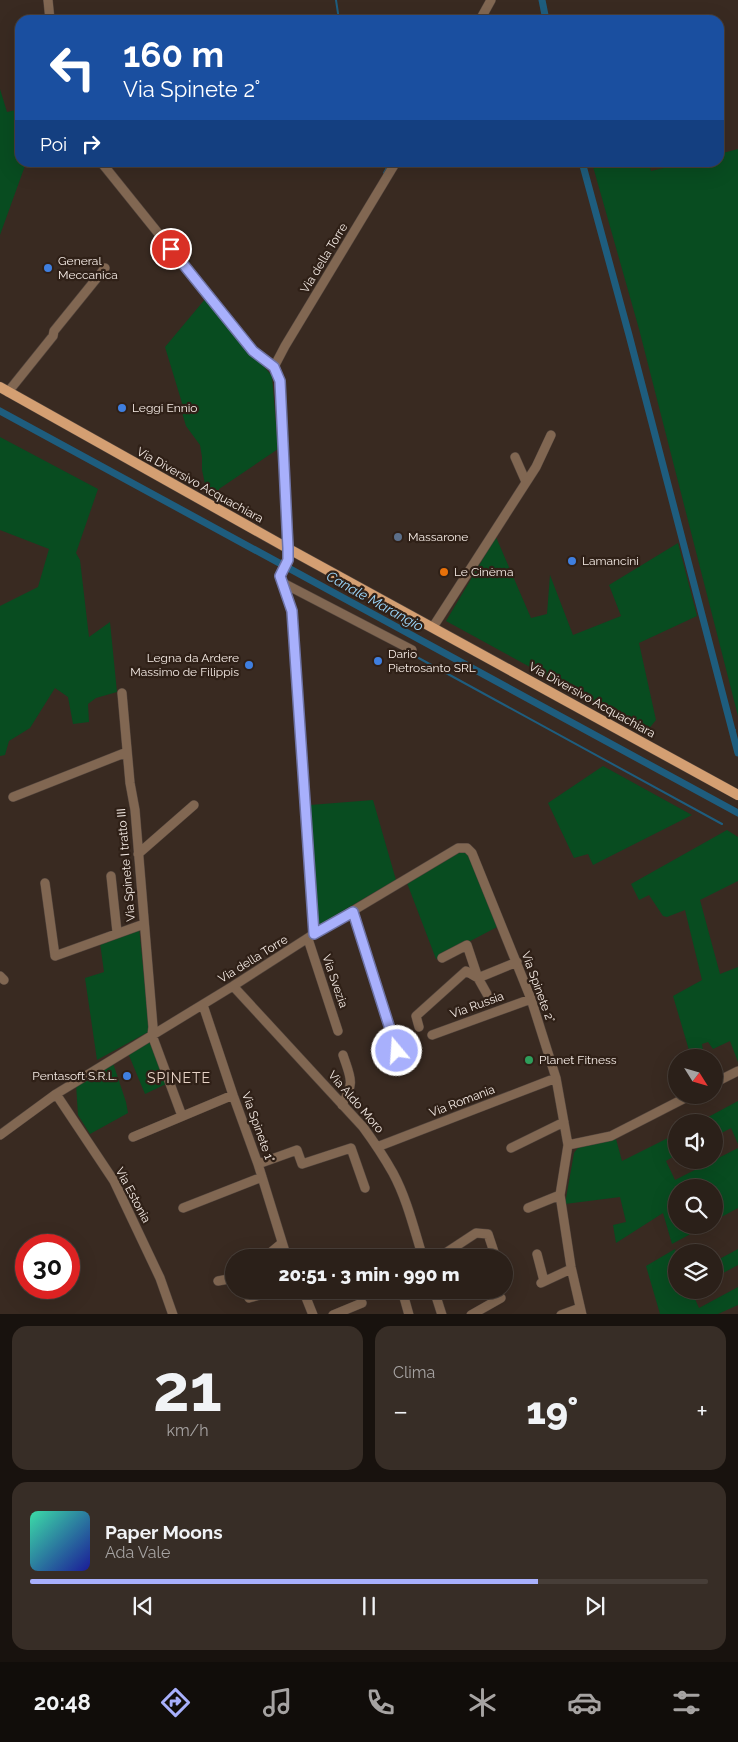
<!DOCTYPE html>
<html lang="it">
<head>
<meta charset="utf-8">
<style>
  :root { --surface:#2b2019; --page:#372d26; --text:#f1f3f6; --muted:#a6a3a2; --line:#473e38; --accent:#a8b0fc }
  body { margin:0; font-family:Raleway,sans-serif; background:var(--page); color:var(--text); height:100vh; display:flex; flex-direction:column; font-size:19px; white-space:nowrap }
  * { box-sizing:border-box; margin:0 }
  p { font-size:16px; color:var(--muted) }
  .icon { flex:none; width:28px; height:28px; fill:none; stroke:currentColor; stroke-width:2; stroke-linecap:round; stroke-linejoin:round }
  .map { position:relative; height:1314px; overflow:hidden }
  .drawer { display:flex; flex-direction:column; gap:12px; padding:12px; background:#18120e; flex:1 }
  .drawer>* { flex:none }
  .hud { position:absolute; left:15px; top:15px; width:709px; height:152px; border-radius:15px; box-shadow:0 5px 20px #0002,0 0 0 1px var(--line); background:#1a4fa0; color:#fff; overflow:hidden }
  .needle { width:32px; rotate:127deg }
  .controls { position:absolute; left:668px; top:1049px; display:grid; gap:10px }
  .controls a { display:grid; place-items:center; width:55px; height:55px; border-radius:50%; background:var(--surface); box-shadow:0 5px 20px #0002,0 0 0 1px var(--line); font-size:25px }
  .speed { position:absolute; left:15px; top:1234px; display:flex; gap:10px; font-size:25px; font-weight:700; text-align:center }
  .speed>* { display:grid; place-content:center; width:65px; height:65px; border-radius:50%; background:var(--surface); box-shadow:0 5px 20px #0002,0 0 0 1px var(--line); line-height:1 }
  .speed .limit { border:8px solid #d22; background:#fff; color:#111 }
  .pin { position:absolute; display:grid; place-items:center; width:42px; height:42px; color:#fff; margin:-21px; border:2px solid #fff; border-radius:50%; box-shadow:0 1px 5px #0007 }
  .me { position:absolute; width:55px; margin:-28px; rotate:342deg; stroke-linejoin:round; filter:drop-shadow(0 0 4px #0008) }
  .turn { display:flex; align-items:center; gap:18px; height:105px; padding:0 25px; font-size:22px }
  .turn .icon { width:65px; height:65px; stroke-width:2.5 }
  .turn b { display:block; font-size:35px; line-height:42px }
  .then { display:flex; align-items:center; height:48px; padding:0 25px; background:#0003; gap:10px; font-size:19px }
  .big { font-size:38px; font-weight:800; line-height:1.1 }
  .drawer .widget { flex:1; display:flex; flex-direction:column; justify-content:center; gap:8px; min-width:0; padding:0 18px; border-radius:15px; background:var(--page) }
  .drawer .dial { align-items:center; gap:0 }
  .dial b { font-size:65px; line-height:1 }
  .song { display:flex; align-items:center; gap:15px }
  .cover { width:60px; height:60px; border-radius:8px; background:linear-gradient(135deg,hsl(160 70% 55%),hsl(240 70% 35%)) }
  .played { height:5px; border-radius:2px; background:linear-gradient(90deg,var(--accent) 75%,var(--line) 75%) }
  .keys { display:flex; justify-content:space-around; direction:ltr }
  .heat { display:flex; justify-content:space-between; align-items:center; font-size:28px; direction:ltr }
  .drawer .tiles { flex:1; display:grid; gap:12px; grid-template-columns:1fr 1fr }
  .widget:last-child { grid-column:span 2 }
  .trip { position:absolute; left:225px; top:1249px; width:288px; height:50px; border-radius:25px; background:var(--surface); box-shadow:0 5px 20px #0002,0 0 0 1px var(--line); font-weight:800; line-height:50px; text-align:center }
  .dock { display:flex; height:80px; justify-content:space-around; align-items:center; background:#110d0a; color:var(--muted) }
  .dock .icon { width:35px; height:35px }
  .dock .on { color:var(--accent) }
  .dock b { font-size:22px; color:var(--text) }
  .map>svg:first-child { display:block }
  .grass { fill:#084c20 }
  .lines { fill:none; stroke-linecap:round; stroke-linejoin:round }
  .stream { stroke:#1e5d7e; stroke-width:2 }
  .canal { stroke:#1e5d7e; stroke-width:7 }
  .minor-casing { stroke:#53453d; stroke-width:10 }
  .major-casing { stroke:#53453d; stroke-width:11 }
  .minor { stroke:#816752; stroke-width:9 }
  .major { stroke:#d49f72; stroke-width:10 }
  .route-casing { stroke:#6d72a4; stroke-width:12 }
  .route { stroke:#a8b0fc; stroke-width:9 }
  .shop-dot { fill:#3f7fe0; stroke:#2f2017; stroke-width:2 }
  .service-dot { fill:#5c6f8a; stroke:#2f2017; stroke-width:2 }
  .food-dot { fill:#e8710a; stroke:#2f2017; stroke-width:2 }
  .leisure-dot { fill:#2e9e5b; stroke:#2f2017; stroke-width:2 }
  .labels { text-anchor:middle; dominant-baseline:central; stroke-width:4.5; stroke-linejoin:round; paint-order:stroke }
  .street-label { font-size:12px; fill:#f6ece6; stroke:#2f2017 }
  .poi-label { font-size:12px; fill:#f6ece6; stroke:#2f2017; text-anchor:start }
  .water-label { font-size:14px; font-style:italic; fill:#9dd9fe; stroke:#2f2017 }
  .neighbourhood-label { font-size:14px; letter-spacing:1px; fill:#e7d3c6; stroke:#2f2017 }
</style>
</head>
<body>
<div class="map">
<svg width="738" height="1315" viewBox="0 0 738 1315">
  <rect width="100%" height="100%" fill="#392a21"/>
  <!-- grass -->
  <path class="grass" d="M 0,89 L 7,112 L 20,109 L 20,162 L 26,163 L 0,235 Z
    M 738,149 L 738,716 L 639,329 L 592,163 L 649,163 L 651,171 L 685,163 L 719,162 L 719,154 Z
    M 206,298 L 272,376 L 278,449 L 219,489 L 219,494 L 204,488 L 205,484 L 202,470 L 202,457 L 200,445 L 186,426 L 180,406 L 182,403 L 165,347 Z
    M 0,437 L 98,489 L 76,553 L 80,560 L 89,637 L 110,622 L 117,692 L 96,698 L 88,704 L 89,722 L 73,724 L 68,697 L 55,688 L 30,728 L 9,741 L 5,755 L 0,756 L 0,606 L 38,587 L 49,549 L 0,530 Z
    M 496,537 L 531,618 L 547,614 L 550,575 L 573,635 L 621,616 L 609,585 L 678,543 L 697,616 L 639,643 L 656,720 L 647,731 L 446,621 Z
    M 603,766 L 692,815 L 593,865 L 588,854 L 574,858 L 548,803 Z
    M 373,800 L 396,880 L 320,924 L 317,921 L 310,805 Z
    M 727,830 L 738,837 L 738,881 L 700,900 L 720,974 L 738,967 L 738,1062 L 730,1041 L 713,1049 L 708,1042 L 702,1044 L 704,1057 L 691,1057 L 673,996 L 702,980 L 685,910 L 667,917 L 663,916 L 649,895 L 639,900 L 631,884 Z
    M 459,850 L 469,854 L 499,926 L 436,959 L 407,883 Z
    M 139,928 L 150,1031 L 97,1060 L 85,978 L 104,972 L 100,943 Z
    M 150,1040 L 166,1084 L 145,1094 L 128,1053 Z
    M 113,1063 L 126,1102 L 128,1113 L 90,1134 L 78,1115 L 76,1084 Z
    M 738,1101 L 738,1144 L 731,1128 L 714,1137 L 714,1122 L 699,1122 Z
    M 676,1134 L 676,1155 L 666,1161 L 675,1180 L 738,1148 L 738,1208 L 714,1221 L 714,1188 L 676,1188 L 676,1225 L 707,1225 L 672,1244 L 663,1213 L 616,1243 L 613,1225 L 626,1222 L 620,1197 L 565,1204 L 574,1153 L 580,1145 L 616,1139 L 622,1161 Z
    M 675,1249 L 676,1253 L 676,1290 L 691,1290 L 699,1308 L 738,1287 L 738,1305 L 718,1314 L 660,1314 L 646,1266 Z
    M 738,1249 L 738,1265 L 714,1278 L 714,1262 Z"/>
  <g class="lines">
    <!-- stream -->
    <path class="stream" d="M 336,0 L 339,20
      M 384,173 L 390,162
      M 415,656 L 722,824
      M 732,730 L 735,730"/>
    <!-- canal -->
    <path class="canal" d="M 542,0 L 546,20
      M 582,162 L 629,335 L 738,753
      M 0,411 L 738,813"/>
    <!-- minor casing -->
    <g class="minor-casing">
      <path id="minor" d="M 48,0 L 50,20
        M 480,20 L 491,0
        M 101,162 L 253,351 L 274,367
        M 8,392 L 53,336 L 54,331 L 105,268
        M 515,457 L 526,482
        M 283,583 L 412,650
        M 433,627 L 536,467 L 551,435
        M 122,693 L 130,783 L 135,810 L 153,1027 L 152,1035 L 182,1116
        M 13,797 L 127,752
        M 138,854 L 194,805
        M 111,876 L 117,932
        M 45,883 L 55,956 L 144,924
        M 353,912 L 403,1069
        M 314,934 L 292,611 L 280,576 L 288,561 L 289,549 L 279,381 L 274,367 L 285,346 L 396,162
        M 308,939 L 338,1031
        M 442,958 L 467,945 L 478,978 L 517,962
        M 0,976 L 4,980
        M 233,986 L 363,1127 C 374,1142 384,1157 393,1173 C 407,1199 414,1229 423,1258
        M 203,1005 L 233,1095 L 258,1164 L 287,1258
        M 419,1027 L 416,1016 L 466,971 L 478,978 L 487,994
        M 432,1035 L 531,999
        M 714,1083 L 738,1071
        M 56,1094 L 114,1181 L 160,1278 L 173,1315
        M 342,1105 C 355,1082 351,1079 343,1055
        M 0,1135 L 56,1094 L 233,986 L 314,934 L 458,848 L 467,848 L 472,853 L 531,999 L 556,1078 L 568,1145 L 560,1195 L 571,1267 L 582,1315
        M 133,1137 L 233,1095
        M 568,1145 L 611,1136 L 691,1095
        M 377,1147 L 556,1078
        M 511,1148 L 564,1122
        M 258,1164 L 297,1150 L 302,1164 L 351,1148 L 365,1188
        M 183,1208 L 262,1177
        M 528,1208 L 560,1195
        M 537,1254 L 544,1281
        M 264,1258 L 282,1243
        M 438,1258 L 476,1233 L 488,1234 L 496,1258
        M 218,1281 L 234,1278
        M 541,1283 L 571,1269
        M 303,1290 L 313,1315
        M 402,1290 L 409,1315
        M 434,1290 L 442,1315
        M 249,1298 L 278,1290
        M 333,1315 L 362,1303
        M 471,1315 L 501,1298
        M 561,1315 L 580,1308"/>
    </g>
    <!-- major casing -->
    <g class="major-casing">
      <path id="major" d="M 0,387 L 289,549 L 738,795"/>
    </g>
    <!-- minor -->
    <use href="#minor" class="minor"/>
    <!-- major -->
    <use href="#major" class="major"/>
  </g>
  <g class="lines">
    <!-- route casing -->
    <g class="route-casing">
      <path id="route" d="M 171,249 L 253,351 L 274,367 L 280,381 L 288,548 L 288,560 L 280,576 L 292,611 L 314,934 L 353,912 L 397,1051"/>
    </g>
    <!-- route -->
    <use href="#route" class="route"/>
  </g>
  <!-- markers -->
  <g class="shop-dot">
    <circle cx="48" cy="268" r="5"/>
    <circle cx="122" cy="408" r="5"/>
    <circle cx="572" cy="561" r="5"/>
    <circle cx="378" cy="661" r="5"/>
    <circle cx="249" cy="665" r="5"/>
    <circle cx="127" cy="1076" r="5"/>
  </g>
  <circle class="service-dot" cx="398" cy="537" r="5"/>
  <circle class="food-dot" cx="444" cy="572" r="5"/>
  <circle class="leisure-dot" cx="529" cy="1060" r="5"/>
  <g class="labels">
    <!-- street labels -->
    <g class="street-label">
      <text transform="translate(324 258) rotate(-59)">Via della Torre</text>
      <text transform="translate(200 485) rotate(29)">Via Diversivo Acquachiara</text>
      <text transform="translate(592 700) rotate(29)">Via Diversivo Acquachiara</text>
      <text transform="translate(126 865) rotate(-95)">Via Spinete I tratto III</text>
      <text transform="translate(253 959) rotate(-32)">Via della Torre</text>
      <text transform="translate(335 981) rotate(71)">Via Svezia</text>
      <text transform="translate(538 987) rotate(70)">Via Spinete 2°</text>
      <text transform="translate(477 1005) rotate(-20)">Via Russia</text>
      <text transform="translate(462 1101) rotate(-21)">Via Romania</text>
      <text transform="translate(356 1102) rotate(49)">Via Aldo Moro</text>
      <text transform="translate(258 1127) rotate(70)">Via Spinete 1°</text>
      <text transform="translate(133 1195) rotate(62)">Via Estonia</text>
    </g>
    <!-- poi labels -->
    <g class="poi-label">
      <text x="58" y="261">General<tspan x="58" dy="14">Meccanica</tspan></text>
      <text x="132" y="408">Leggi Ennio</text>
      <text x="408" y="537">Massarone</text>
      <text x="582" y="561">Lamancini</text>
      <text x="454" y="572">Le Cinèma</text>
      <text x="388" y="654">Dario<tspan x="388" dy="14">Pietrosanto SRL</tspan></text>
      <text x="239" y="658" text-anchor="end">Legna da Ardere<tspan x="239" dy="14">Massimo de Filippis</tspan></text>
      <text x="539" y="1060">Planet Fitness</text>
      <text x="117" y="1076" text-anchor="end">Pentasoft S.R.L.</text>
    </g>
    <!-- water labels -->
    <g class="water-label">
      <text transform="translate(375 601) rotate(29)">Canale Marangio</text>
    </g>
    <!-- neighbourhood labels -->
    <g class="neighbourhood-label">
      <text x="179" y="1078">SPINETE</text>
    </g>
  </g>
</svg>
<div class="controls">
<a><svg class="needle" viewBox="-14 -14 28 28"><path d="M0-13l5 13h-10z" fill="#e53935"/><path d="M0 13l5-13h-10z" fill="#a6a3a2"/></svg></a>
<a><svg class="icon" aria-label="sound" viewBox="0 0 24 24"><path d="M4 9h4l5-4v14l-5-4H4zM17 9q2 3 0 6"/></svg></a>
<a><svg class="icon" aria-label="search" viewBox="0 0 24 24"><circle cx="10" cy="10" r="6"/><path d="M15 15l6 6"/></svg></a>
<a><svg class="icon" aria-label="layers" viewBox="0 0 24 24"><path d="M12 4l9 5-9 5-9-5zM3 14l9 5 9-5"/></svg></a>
</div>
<div class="speed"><div class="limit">30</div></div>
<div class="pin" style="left:171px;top:249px;background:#d93025"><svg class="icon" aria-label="arrive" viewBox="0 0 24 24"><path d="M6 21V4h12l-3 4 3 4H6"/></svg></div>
<svg class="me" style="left:397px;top:1051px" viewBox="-20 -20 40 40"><circle r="17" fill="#a8b0fc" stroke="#fff" stroke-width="3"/><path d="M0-11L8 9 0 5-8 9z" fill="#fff"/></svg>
<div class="trip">20:51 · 3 min · 990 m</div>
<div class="hud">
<div class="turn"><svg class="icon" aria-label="left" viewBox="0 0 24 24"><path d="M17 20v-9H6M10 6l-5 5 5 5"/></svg><div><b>160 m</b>Via Spinete 2°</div></div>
<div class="then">Poi<svg class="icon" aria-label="right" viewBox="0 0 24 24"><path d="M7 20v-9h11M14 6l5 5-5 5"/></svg></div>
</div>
</div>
<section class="drawer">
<div class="tiles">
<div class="widget dial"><b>21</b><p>km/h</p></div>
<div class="widget"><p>Clima</p>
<div class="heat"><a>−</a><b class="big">19°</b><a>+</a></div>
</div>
<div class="widget">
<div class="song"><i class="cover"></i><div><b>Paper Moons</b><p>Ada Vale</p></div></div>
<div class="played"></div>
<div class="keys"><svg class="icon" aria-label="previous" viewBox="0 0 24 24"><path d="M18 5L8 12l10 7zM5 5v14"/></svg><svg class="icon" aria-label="pause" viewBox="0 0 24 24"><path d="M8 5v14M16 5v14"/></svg><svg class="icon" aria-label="next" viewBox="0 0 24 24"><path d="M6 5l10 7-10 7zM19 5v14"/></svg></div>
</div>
</div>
</section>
<nav class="dock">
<b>20:48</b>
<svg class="icon on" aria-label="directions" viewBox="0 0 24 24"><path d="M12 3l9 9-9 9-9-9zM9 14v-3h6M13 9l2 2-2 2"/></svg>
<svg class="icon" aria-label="music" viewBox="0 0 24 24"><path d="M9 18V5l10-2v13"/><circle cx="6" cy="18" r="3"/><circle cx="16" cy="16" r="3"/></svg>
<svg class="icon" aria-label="phone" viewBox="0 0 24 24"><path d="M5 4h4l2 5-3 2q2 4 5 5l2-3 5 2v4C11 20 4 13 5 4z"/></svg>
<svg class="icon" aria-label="climate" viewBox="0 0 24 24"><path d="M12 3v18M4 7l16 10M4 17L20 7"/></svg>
<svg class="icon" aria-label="car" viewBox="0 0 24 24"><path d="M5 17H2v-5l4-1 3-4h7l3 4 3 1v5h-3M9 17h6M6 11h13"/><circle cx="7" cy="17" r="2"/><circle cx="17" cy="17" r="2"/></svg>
<svg class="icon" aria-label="filters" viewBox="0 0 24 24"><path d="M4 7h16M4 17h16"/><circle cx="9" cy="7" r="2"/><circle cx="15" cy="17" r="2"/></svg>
</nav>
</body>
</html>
